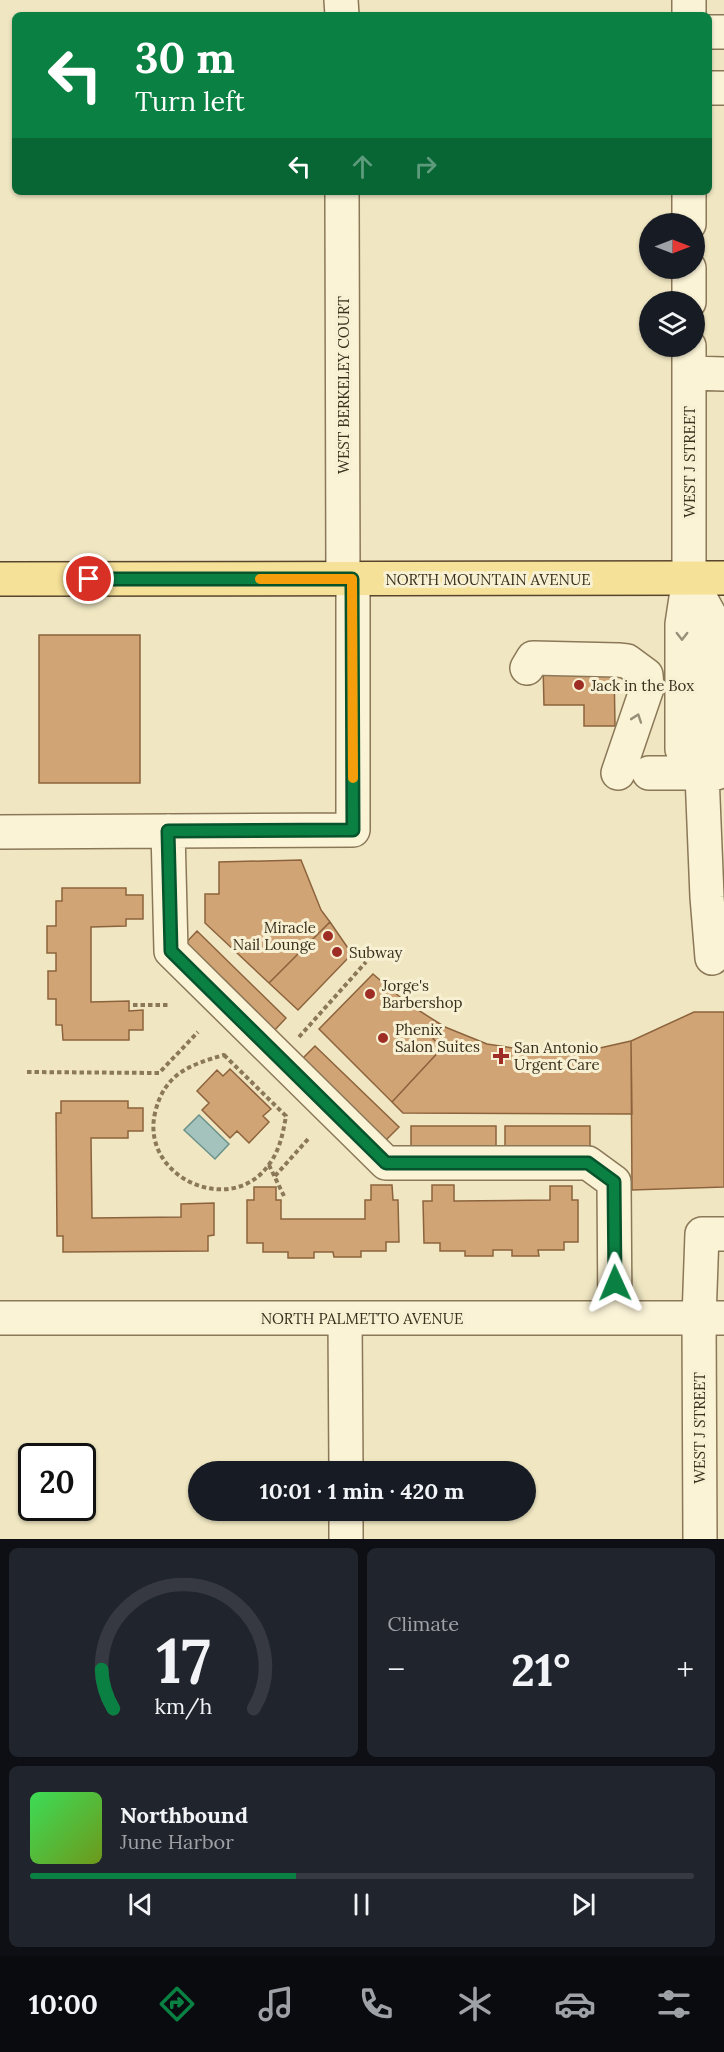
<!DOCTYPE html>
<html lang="en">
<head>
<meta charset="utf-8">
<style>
  :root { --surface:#171b24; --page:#20242c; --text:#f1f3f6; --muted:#9ea1a6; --line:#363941; --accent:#0b8043 }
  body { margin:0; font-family:Lora,serif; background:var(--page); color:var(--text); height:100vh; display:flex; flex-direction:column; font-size:22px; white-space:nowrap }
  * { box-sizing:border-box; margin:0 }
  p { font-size:20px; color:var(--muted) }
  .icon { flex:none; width:33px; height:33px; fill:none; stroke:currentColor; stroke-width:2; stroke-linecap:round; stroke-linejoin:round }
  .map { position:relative; height:1539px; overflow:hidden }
  .panel { display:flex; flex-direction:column; gap:9px; padding:9px; background:#0d0f14; flex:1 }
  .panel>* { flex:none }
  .banner { position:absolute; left:12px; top:12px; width:700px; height:183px; border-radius:9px; box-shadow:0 2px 4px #0004; background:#0b8043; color:#fff; overflow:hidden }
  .needle { width:39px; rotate:90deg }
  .buttons { position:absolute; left:639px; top:213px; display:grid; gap:12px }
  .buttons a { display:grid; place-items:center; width:66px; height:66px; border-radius:50%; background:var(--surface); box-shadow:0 2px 4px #0004; font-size:30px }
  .speed { position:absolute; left:18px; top:1443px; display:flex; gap:12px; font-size:30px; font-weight:700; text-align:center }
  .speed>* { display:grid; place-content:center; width:78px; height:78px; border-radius:50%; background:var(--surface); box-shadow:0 2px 4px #0004; line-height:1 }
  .speed .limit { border:3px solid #111; border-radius:9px; background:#fff; color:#111 }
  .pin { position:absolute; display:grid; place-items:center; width:51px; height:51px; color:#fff; margin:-26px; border:3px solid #fff; border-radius:50%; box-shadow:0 2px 6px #0007 }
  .me { position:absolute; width:66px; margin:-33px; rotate:359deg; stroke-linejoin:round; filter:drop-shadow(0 0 4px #0008) }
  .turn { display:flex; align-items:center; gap:21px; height:126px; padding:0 24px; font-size:27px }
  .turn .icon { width:78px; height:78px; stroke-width:2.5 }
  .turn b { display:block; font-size:42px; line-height:51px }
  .lanes { display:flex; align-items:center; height:57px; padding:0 24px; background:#0003; justify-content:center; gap:30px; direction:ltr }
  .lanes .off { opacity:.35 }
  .big { font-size:45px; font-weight:700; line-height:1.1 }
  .panel .tile { flex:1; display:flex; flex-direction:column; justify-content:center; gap:9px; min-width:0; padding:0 21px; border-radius:9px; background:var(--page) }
  .panel .dial { align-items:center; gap:0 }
  .dial svg { height:156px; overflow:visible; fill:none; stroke:var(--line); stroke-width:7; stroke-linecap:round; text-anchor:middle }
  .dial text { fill:var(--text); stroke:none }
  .song { display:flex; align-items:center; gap:18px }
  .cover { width:72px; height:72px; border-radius:9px; background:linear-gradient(135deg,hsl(130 70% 55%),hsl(80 70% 35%)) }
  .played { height:6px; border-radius:3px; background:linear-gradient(90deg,var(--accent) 40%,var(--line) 40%) }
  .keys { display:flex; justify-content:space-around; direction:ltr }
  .heat { display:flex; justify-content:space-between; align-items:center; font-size:33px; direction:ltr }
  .panel .tiles { flex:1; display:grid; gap:9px; grid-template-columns:1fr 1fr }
  .tile:last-child { grid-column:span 2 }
  .trip { position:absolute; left:188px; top:1461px; width:348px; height:60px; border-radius:30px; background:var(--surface); box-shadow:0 2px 4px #0004; font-weight:700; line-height:60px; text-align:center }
  .tab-bar { display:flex; height:96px; justify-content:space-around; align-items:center; background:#090b0e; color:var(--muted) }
  .tab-bar .icon { width:42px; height:42px }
  .tab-bar .current { color:var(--accent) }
  .tab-bar b { font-size:27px; color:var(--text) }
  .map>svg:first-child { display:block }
  .water { fill:#a5c3bd; stroke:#6b928b; stroke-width:1.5 }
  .building { fill:#d1a476; stroke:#8c633c; stroke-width:1.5 }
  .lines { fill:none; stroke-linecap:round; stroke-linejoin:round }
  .minor-casing { stroke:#8b7858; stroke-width:36 }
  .major-casing { stroke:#59452d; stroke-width:36 }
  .path { stroke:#8b7858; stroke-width:4; stroke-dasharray:4.5 3; stroke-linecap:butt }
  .minor { stroke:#fbf3d6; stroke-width:33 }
  .major { stroke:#f6e198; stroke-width:33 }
  .oneway { stroke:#9a907a }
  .route-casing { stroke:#07532c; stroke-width:15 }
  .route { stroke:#0b8043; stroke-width:10 }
  .slow { stroke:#f59e0b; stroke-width:10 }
  .poi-dot { fill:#9e2e25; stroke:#f7f0d2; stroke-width:2 }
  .labels { text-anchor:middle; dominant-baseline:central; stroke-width:6; stroke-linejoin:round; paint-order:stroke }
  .street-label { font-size:15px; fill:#3a2e1d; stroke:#f7f0d2 }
  .poi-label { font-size:15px; fill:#3a2e1d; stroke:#f7f0d2; text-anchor:start }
</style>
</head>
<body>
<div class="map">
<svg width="724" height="1539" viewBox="0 0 724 1539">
  <rect width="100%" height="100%" fill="#f0e7c2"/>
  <!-- water -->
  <path class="water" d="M 199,1115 L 229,1144 L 215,1159 L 184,1130 Z"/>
  <!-- building -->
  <path class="building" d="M 39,635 L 140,635 L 140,783 L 39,783 Z
    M 614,664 L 615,726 L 584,726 L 584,705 L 544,705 L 543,665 Z
    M 301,860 L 321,910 L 330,922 L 269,983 L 205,923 L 205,894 L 219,894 L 219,862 Z
    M 62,888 L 126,888 L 126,895 L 143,895 L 143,919 L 126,919 L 126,926 L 91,927 L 91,1002 L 129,1001 L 129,1011 L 143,1010 L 143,1030 L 129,1030 L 129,1040 L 63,1040 L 62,1025 L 56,1025 L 56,999 L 48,999 L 48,971 L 56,971 L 56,953 L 47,953 L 47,926 L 56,926 L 56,901 L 62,901 Z
    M 330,922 L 352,954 L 298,1010 L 269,983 Z
    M 197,931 L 286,1018 L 272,1033 L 183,946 Z
    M 373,974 L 407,1003 L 445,1027 L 433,1039 L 443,1047 L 392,1102 L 319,1029 Z
    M 694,1012 L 724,1012 L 724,1187 L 632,1190 L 631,1041 Z
    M 445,1027 L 487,1044 L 532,1051 L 582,1052 L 631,1041 L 632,1114 L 403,1113 L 392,1102 L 443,1047 L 433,1039 Z
    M 315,1046 L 399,1127 L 384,1142 L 301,1060 Z
    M 230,1069 L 271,1109 L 263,1116 L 269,1122 L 249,1143 L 237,1131 L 230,1138 L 202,1110 L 209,1103 L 197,1091 L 217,1070 L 223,1076 Z
    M 61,1101 L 128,1101 L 128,1108 L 143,1108 L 143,1131 L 128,1131 L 128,1138 L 91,1138 L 92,1218 L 181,1217 L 181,1204 L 214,1203 L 214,1235 L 208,1236 L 208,1251 L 63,1252 L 63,1236 L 57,1236 L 56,1113 L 61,1113 Z
    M 411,1126 L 496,1126 L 496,1147 L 411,1146 Z
    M 505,1126 L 590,1126 L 590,1147 L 505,1146 Z
    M 371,1185 L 392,1185 L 393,1200 L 398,1200 L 399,1242 L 386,1242 L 386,1251 L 361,1251 L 361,1257 L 334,1257 L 333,1252 L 314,1252 L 314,1258 L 288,1258 L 288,1252 L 263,1252 L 263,1243 L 247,1243 L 247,1200 L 254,1200 L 254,1187 L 276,1187 L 276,1200 L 281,1200 L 281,1219 L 365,1219 L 365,1200 L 371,1200 Z
    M 432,1185 L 454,1185 L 454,1201 L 550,1200 L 550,1186 L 572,1186 L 572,1200 L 578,1200 L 578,1242 L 564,1242 L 564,1250 L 538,1250 L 539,1256 L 512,1256 L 512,1250 L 493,1250 L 493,1256 L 465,1256 L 465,1251 L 440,1251 L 440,1243 L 424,1243 L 423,1201 L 432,1201 Z"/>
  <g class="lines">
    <!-- minor casing -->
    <g class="minor-casing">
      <path id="minor" d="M 341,0 L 342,15
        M 689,0 L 689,15
        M 710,32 L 724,32
        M 710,88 L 724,88
        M 342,192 L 343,579
        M 689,192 L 689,224
        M 689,268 L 689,302
        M 689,346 L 689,578 L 682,624 L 682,749 L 702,774
        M 689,373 L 724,374
        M 689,578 L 714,623 L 714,751 L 702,774 L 707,897 L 712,958
        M 527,668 L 533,658 L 618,660 L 627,661 L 646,675 L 647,688 L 618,773
        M 649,773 L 716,773
        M 168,831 L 171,951 L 386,1163 L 588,1163 L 614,1182 L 615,1318
        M 0,832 L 353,830 L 353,579
        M 0,1318 L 724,1318
        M 345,1318 L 346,1472
        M 346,1510 L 346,1539
        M 700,1539 L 699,1318 L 702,1234 L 724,1234"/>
    </g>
    <!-- major casing -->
    <g class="major-casing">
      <path id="major" d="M 0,579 L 724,578"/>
    </g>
    <!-- path -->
    <path class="path" d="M 133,1005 L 170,1005
      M 299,1037 L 366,962
      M 224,1055 L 286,1116 C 283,1133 280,1149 270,1163 C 233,1219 140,1178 155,1113 C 164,1074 189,1065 224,1055 Z
      M 27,1072 L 159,1073 L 198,1032
      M 269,1165 L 284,1196
      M 275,1176 L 309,1138"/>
    <!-- minor -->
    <use href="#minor" class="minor"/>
    <!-- major -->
    <use href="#major" class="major"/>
  </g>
  <!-- one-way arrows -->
  <defs><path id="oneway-chevron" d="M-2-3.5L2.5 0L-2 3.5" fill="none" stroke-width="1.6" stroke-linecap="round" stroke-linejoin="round" transform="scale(1.5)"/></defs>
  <g class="oneway">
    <use href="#oneway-chevron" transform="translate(682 636) rotate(90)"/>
    <use href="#oneway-chevron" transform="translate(637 718) rotate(-71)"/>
  </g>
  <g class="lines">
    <!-- route casing -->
    <g class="route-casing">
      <path id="route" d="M 89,579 L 352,579 L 353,830 L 168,831 L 171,951 L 386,1163 L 588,1163 L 614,1182 L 615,1283"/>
    </g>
    <!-- route -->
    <use href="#route" class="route"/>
    <!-- slow -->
    <path class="slow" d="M 260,579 L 352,579 L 353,778"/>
  </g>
  <!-- markers -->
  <g class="poi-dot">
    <circle cx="579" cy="685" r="6"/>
    <circle cx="328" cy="936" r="6"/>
    <circle cx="337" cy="952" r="6"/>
    <circle cx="370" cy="994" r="6"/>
    <circle cx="383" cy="1038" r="6"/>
    <path d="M498 1047h6v6h6v6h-6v6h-6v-6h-6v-6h6z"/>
  </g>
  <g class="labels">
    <!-- street labels -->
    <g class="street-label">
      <text transform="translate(343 385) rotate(-90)">WEST BERKELEY COURT</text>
      <text transform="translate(689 462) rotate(-90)">WEST J STREET</text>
      <text x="488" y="579">NORTH MOUNTAIN AVENUE</text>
      <text x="362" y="1318">NORTH PALMETTO AVENUE</text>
      <text transform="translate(699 1428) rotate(-90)">WEST J STREET</text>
    </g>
    <!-- poi labels -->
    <g class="poi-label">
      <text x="591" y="685">Jack in the Box</text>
      <text x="316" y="927" text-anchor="end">Miracle<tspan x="316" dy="17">Nail Lounge</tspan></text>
      <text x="349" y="952">Subway</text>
      <text x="382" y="985">Jorge's<tspan x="382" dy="17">Barbershop</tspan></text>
      <text x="395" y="1029">Phenix<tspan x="395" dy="17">Salon Suites</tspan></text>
      <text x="514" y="1047">San Antonio<tspan x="514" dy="17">Urgent Care</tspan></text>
    </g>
  </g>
</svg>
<div class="buttons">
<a><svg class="needle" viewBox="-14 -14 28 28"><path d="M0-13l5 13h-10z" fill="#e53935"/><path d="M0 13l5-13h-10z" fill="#9ea1a6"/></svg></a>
<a><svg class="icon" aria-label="layers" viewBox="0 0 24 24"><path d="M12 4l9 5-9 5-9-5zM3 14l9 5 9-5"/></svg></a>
</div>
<div class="speed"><div class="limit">20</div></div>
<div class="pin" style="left:89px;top:579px;background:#d93025"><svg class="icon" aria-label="arrive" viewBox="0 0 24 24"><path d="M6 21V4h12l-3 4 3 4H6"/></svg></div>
<svg class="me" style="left:615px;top:1283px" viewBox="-20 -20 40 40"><path d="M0-17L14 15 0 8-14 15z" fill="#0b8043" stroke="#fff" stroke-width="4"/></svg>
<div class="trip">10:01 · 1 min · 420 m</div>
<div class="banner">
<div class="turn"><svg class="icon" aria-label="left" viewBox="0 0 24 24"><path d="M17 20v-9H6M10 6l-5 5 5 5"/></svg><div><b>30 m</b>Turn left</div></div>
<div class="lanes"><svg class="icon" aria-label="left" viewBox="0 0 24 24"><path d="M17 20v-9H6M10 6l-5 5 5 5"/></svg><svg class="icon off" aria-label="ahead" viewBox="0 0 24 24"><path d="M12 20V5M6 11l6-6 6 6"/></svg><svg class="icon off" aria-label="right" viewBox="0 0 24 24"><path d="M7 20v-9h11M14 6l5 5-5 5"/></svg></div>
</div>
</div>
<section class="panel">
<div class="tiles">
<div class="tile dial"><svg viewBox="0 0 100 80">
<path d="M14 69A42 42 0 1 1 86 69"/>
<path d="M14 69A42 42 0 0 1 8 49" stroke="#0b8043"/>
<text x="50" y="56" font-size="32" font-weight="700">17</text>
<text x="50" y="72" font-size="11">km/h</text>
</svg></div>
<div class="tile"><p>Climate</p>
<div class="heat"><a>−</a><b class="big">21°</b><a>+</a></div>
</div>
<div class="tile">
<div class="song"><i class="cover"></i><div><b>Northbound</b><p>June Harbor</p></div></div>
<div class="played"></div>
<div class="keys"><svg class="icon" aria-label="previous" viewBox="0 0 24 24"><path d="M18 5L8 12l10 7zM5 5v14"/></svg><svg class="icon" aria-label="pause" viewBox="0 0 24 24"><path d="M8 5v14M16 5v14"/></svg><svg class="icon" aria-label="next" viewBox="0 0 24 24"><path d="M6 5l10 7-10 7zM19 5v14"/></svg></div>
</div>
</div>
</section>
<nav class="tab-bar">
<b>10:00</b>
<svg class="icon current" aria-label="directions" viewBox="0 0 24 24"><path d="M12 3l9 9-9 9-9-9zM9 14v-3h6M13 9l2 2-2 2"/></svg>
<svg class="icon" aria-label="music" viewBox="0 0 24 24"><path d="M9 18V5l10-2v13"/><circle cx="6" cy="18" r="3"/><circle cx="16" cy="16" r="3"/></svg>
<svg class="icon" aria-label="phone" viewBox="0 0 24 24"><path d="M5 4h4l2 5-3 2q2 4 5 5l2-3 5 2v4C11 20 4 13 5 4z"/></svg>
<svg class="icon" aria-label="climate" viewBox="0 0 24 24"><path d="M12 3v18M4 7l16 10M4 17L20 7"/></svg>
<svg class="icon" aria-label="car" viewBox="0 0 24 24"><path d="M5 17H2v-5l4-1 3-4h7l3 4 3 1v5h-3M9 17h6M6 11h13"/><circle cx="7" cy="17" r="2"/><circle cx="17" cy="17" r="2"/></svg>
<svg class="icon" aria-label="filters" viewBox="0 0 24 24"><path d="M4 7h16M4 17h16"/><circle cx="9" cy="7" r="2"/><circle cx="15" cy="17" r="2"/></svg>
</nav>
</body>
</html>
